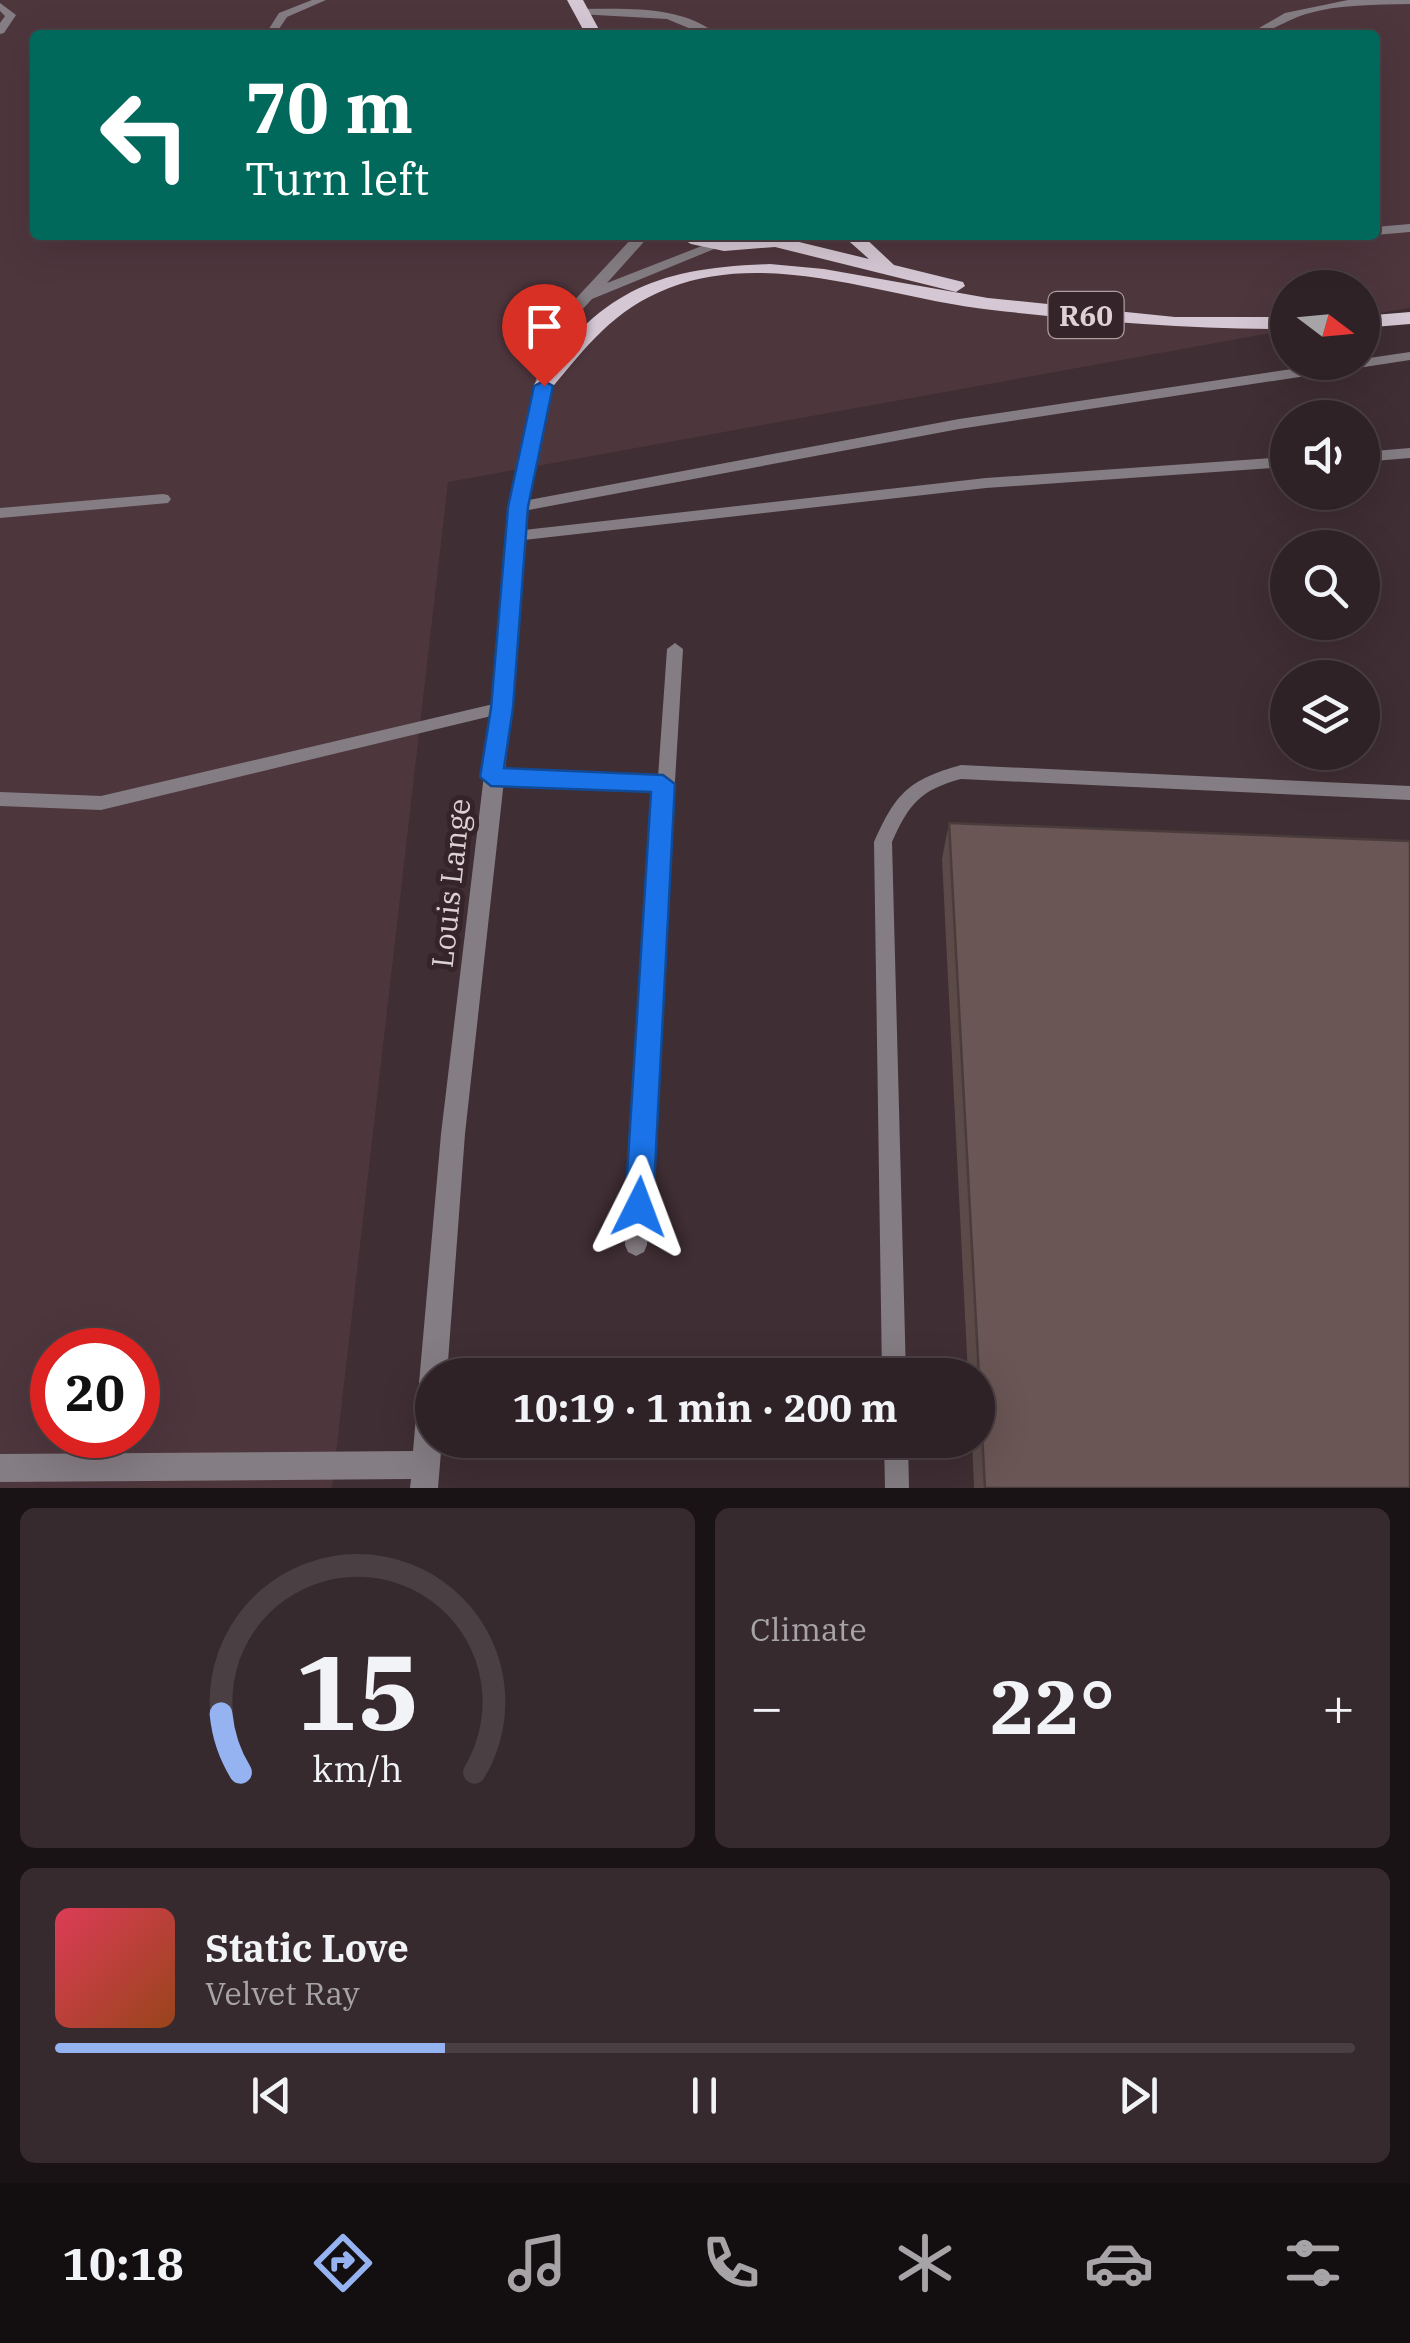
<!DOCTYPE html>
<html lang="en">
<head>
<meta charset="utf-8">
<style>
  :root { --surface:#2f2226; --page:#372a2e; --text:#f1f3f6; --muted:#a7a4a7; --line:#4a3f43; --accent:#95b2f1 }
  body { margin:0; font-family:"IBM Plex Serif",serif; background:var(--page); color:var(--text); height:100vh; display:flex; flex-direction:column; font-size:38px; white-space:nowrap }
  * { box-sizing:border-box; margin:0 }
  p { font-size:32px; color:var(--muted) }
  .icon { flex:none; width:55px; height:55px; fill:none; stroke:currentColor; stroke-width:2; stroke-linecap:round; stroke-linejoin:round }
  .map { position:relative; height:1488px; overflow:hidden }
  .side { display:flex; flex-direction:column; gap:20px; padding:20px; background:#1a1315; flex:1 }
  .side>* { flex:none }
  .guide { position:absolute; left:30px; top:30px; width:1350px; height:210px; border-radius:10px; box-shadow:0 10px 40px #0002,0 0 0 2px var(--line); background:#00695c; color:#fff; overflow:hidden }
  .needle { width:65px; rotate:106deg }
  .buttons { position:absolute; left:1270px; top:270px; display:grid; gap:20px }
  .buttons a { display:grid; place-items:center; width:110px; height:110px; border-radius:50%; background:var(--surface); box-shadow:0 10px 40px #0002,0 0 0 2px var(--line); font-size:50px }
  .speed { position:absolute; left:30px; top:1328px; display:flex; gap:20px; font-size:50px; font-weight:700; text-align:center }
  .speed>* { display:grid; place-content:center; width:130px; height:130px; border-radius:50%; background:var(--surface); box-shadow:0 10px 40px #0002,0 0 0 2px var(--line); line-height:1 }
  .speed .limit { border:15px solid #d22; background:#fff; color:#111 }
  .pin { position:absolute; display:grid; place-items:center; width:85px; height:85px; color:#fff; margin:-102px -42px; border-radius:50% 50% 50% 0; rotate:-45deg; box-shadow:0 0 10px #0007 }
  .pin .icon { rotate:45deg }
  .me { position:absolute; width:110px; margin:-55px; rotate:3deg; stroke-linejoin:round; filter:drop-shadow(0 0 8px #0008) }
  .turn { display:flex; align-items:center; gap:35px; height:210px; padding:0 50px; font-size:45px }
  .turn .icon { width:130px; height:130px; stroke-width:2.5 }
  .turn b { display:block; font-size:70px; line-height:85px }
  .big { font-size:75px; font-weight:700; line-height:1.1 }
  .side .tile { flex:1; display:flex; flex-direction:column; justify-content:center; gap:15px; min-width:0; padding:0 35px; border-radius:15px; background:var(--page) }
  .side .dial { align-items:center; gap:0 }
  .dial svg { height:260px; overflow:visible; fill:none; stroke:var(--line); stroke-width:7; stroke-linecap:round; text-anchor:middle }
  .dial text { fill:var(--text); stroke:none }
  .song { display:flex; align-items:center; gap:30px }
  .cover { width:120px; height:120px; border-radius:15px; background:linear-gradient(135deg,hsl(350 70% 55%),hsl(20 70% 35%)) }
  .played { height:10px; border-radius:5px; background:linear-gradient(90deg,var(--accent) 30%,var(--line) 30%) }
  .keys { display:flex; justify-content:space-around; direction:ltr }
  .heat { display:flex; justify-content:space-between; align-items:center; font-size:55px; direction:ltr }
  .side .tiles { flex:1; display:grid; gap:20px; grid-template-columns:1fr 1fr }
  .tile:last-child { grid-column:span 2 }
  .trip { position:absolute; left:415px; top:1358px; width:580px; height:100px; border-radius:50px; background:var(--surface); box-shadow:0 10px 40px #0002,0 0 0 2px var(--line); font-weight:700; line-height:100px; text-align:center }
  .tab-bar { display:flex; height:160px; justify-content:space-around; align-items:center; background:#130e0f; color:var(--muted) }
  .tab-bar .icon { width:70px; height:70px }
  .tab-bar .selected { color:var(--accent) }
  .tab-bar b { font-size:45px; color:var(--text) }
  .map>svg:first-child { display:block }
  .built { fill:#4e363d; fill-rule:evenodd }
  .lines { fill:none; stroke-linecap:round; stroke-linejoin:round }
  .lane { fill:#847d83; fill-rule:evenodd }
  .street { fill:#847d83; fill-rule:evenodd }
  .primary { fill:#d5c7d3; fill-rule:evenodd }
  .wall { fill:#5b4a48 }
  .building { fill:#6a5654; stroke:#4a3c3b; stroke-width:2.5 }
  .route { fill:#1a73e8; stroke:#114b97; stroke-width:2.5 }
  .labels { text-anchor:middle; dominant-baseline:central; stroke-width:10; stroke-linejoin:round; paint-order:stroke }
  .shield { fill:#352429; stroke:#ab9da1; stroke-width:2.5 }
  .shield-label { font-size:28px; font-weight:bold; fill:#ddd1d4 }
  .street-label { font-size:30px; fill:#ddd1d4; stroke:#352429 }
</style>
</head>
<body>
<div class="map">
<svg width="1410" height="1488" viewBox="0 0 1410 1488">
  <rect width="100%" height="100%" fill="#3f2e33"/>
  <!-- built -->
  <path class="built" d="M 0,0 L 1410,0 L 1410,308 L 1363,316 L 1362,288 L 1288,288 L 1287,330 L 448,482 L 332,1488 L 0,1488 ZM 35,35 L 1375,35 L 1375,235 L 35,235 ZM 52,1350 L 138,1350 L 138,1435 L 52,1435 Z"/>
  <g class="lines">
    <!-- lane -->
    <path class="lane" d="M 312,0 L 326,0 L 287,17 L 275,35 L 265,35 L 279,13 Z
      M 1348,0 L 1410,0 L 1410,4 C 1375,5 1340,4 1306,14 C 1286,20 1267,35 1247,35 L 1285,13 Z
      M 0,3 L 16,15 L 4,33 L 0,34 L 0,23 L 5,16 L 0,11 Z
      M 582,9 C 627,9 681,5 718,35 L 705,35 L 667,19 L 578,14 L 578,10 Z
      M 591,27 L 595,28 L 595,32 L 549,35 Z
      M 1410,224 L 1410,232 L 1375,235 L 1375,227 Z
      M 1191,235 L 1282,235 L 1276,239 L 1197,239 Z
      M 1410,352 L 1410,360 L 959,429 L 518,512 L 510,507 L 518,502 L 959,419 L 1339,362 L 1362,362 L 1362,359 Z
      M 1410,448 L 1410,458 L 1362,462 L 1362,452 Z
      M 1288,457 L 1288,467 L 986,488 L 515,541 L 507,536 L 515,531 L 986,478 Z
      M 163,494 L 168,495 L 171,499 L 168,503 L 0,518 L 0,508 Z
      M 675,643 L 683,649 L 647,1245 L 644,1252 L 636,1256 L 628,1252 L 625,1245 L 657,791 L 491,784 L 485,782 L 482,777 L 485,772 L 491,770 L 658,777 L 667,649 Z
      M 502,702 L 511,708 L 508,712 L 101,810 L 0,806 L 0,792 L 101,796 Z
      M 961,765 L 1410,786 L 1410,800 L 961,779 C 920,790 909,804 892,842 L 906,1375 L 882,1375 L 874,842 C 896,793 908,780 961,765 Z
      M 884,1440 L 908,1440 L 909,1488 L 885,1488 Z"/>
    <!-- street -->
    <path class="street" d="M 635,235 L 650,235 L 607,283 L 712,242 L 722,242 L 724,245 L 592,299 L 570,323 L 558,351 L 527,507 L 512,708 L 465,1134 L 447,1375 L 432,1375 L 432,1440 L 442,1440 L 438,1488 L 410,1488 L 411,1479 L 0,1482 L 0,1454 L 413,1451 L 441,1134 L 492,708 L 509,507 L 542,351 L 555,321 Z"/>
    <!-- primary -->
    <path class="primary" d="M 567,0 L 583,0 L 602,35 L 586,35 Z
      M 676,235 L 737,241 L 797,235 L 795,241 L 869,259 L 842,235 L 862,235 L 894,265 L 963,282 L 965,286 L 956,292 L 775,247 L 724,251 L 691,244 Z
      M 770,264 L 824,269 L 988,298 L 1175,317 L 1288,317 L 1288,329 C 1188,329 1090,321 992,310 C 889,299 771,248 669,288 C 614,309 586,347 550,390 L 536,390 L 533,386 C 602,291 653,268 770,264 Z
      M 1410,312 L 1410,324 L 1362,328 L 1362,316 Z"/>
  </g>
  <!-- wall -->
  <path class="wall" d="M 949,823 L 1410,1488 L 974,1488 L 972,1440 L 978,1440 L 978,1375 L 968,1375 L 942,859 Z"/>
  <!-- building -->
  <path class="building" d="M 949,823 L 1410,841 L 1410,1488 L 985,1488 Z"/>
  <!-- route -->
  <path class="route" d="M 544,381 L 553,386 L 528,507 L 513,708 L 504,768 L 663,775 L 675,784 L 653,1207 L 649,1216 L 639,1220 L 629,1216 L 625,1207 L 651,792 L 491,786 L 480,777 L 491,708 L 508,507 L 534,386 Z"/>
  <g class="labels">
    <!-- shield labels -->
    <rect class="shield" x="1048.5" y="292" width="75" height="46" rx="8"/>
    <g class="shield-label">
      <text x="1086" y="315">R60</text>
    </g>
    <!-- street labels -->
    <g class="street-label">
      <text transform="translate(450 883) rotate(-84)">Louis Lange</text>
    </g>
  </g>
</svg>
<div class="buttons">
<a><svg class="needle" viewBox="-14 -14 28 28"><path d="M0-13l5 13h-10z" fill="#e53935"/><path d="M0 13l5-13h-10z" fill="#a7a4a7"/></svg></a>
<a><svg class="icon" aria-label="sound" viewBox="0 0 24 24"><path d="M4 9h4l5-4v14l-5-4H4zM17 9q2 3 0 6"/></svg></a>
<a><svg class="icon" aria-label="search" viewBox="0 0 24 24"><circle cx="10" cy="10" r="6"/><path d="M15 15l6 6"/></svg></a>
<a><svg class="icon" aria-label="layers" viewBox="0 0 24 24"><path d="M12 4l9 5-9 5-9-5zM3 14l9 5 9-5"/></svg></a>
</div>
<div class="speed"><div class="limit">20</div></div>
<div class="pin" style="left:544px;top:386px;background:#d93025"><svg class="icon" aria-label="arrive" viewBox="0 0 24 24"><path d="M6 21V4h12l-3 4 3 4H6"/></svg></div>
<svg class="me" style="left:639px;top:1207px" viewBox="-20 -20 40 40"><path d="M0-17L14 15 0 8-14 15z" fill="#1a73e8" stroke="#fff" stroke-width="4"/></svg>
<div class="trip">10:19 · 1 min · 200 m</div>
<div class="guide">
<div class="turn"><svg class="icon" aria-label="left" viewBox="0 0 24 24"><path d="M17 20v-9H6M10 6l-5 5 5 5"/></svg><div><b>70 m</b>Turn left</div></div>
</div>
</div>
<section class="side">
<div class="tiles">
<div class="tile dial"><svg viewBox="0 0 100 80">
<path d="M14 69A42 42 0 1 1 86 69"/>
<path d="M14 69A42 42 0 0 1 8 51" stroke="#95b2f1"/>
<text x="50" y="56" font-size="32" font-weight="700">15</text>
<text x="50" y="72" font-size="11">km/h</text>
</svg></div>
<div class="tile"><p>Climate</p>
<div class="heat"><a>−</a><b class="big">22°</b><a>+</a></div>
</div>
<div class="tile">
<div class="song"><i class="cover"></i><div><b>Static Love</b><p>Velvet Ray</p></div></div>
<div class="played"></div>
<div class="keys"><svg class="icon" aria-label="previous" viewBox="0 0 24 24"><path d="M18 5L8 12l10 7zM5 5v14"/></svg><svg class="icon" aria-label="pause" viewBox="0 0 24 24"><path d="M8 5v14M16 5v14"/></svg><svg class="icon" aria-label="next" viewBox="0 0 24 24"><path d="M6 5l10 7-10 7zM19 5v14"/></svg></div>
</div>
</div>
</section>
<nav class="tab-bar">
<b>10:18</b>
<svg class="icon selected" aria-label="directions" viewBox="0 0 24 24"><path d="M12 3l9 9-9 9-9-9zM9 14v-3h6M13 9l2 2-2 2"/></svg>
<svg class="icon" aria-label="music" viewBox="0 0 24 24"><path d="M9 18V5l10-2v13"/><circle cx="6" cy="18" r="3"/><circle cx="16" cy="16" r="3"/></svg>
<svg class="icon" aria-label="phone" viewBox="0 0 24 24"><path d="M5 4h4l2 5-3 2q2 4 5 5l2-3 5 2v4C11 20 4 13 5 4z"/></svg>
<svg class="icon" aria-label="climate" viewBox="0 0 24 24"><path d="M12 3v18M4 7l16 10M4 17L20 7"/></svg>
<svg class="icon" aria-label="car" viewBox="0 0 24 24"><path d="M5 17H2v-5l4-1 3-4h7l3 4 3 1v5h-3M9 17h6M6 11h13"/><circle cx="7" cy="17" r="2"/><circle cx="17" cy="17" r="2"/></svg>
<svg class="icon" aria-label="filters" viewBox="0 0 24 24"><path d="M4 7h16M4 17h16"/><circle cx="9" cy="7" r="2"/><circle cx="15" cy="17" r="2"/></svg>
</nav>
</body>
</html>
